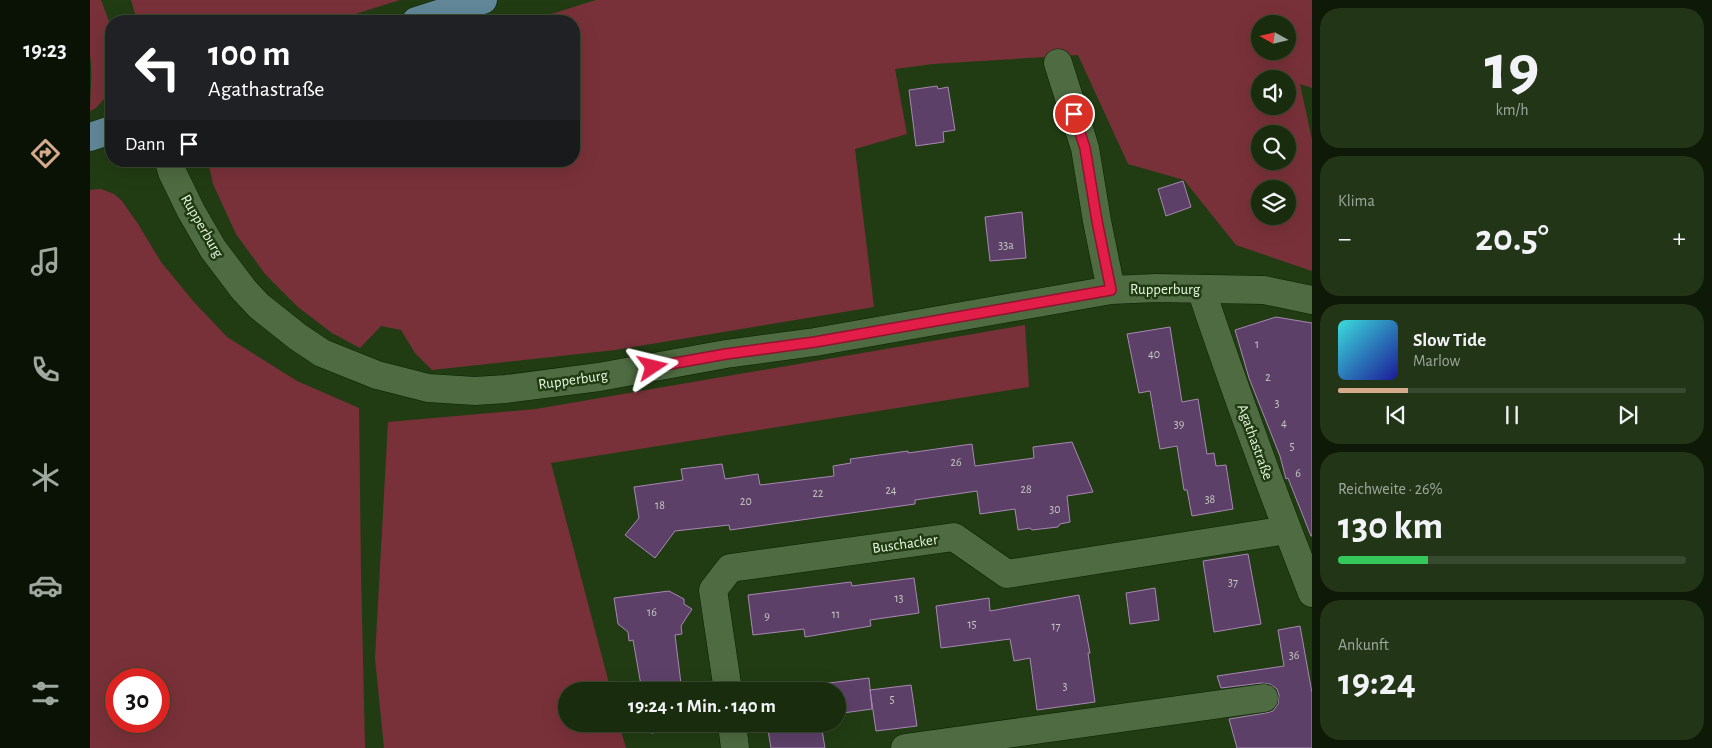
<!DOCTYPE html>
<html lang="de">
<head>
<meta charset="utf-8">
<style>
  :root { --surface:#192d0e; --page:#223517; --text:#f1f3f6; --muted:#9fa89e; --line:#37492e; --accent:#d6ab8b }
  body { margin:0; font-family:"Alegreya Sans",sans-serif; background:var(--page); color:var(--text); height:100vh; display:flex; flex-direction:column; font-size:19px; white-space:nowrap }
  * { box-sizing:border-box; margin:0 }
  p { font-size:16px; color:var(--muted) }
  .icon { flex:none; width:28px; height:28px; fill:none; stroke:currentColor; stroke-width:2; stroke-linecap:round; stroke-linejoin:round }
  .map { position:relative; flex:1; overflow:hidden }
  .sheet { display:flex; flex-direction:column; gap:8px; padding:8px; background:#0e1908; width:400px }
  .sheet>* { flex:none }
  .hud { position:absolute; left:15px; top:15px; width:475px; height:152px; border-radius:20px; box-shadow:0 5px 20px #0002,0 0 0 1px var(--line); background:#202124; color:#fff; overflow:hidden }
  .needle { width:32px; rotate:278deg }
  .buttons { position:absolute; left:1161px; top:15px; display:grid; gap:10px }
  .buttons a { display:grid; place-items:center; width:45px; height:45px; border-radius:50%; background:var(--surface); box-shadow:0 5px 20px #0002,0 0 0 1px var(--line); font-size:25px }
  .speed { position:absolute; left:15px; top:668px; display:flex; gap:10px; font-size:25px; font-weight:700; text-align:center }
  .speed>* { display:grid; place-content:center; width:65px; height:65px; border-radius:50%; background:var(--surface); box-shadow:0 5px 20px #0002,0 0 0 1px var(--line); line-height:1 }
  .speed .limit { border:8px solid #d22; background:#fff; color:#111 }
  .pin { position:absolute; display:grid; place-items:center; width:42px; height:42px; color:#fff; margin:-21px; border:2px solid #fff; border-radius:50%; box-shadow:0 1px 5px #0007 }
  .me { position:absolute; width:55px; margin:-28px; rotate:80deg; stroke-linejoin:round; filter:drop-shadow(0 0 4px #0008) }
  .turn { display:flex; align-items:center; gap:18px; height:105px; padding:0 20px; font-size:22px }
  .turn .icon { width:65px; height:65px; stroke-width:2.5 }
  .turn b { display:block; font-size:35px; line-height:42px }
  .then { display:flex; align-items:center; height:48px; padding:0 20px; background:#0003; gap:10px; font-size:19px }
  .big { font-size:38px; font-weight:700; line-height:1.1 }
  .sheet .card { flex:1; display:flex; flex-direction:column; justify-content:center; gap:8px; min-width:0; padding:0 18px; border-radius:20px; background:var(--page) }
  .sheet .dial { align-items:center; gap:0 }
  .dial b { font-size:65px; line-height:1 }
  .song { display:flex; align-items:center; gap:15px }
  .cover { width:60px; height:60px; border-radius:8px; background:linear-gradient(135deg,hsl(180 70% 55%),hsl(240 70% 35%)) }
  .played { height:5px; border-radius:2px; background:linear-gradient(90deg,var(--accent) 20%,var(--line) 20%) }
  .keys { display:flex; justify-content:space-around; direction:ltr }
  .heat { display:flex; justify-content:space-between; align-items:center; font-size:28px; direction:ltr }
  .charge { height:8px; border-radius:4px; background:linear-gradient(90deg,#34c759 26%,var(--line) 0) }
  .trip { position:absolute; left:468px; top:682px; width:288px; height:50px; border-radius:25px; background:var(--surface); box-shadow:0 5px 20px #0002,0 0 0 1px var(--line); font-weight:700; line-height:50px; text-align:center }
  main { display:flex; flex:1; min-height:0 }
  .menu { display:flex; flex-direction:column; width:90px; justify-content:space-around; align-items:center; background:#0a1206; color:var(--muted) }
  .menu .icon { width:35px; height:35px }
  .menu .on { color:var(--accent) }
  .menu b { font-size:22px; color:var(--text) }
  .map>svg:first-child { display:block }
  .green { fill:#793139; fill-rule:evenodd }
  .building { fill:#5d4068; stroke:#a787b3 }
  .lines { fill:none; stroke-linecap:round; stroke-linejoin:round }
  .minor-casing { stroke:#082200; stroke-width:29 }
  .major-casing { stroke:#082200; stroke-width:29 }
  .minor { stroke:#4e6b41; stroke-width:28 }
  .major { stroke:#618799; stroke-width:28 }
  .route-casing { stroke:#92132f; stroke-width:12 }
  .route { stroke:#e11d48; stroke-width:9 }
  .labels { text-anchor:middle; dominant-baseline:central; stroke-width:5; stroke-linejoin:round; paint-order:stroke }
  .number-label { font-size:12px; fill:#c3c8c0 }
  .street-label { font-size:15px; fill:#e5f6dd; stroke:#213c13 }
</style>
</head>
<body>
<main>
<nav class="menu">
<b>19:23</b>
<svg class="icon on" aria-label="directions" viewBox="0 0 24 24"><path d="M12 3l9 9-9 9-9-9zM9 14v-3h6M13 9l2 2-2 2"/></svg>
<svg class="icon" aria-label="music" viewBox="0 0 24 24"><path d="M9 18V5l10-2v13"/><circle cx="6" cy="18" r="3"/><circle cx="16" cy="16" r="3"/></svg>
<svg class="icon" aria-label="phone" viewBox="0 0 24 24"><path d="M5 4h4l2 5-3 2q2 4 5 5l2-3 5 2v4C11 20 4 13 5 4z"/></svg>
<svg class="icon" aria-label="climate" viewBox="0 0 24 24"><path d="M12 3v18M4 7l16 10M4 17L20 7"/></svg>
<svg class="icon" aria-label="car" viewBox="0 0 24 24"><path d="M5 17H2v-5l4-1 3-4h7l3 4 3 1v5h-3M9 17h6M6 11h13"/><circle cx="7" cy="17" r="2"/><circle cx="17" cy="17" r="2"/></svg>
<svg class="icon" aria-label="filters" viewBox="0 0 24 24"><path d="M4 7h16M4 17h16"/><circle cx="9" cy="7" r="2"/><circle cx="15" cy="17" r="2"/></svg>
</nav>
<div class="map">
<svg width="1222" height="748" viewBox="0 0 1222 748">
  <rect width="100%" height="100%" fill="#213c13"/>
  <!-- green -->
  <path class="green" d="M 0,0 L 11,0 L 21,27 L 21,91 L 6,108 L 0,111 C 0,95 3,70 0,56 Z
    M 41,0 L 310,0 L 243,21 L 47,21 Z
    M 506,0 L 1222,0 L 1222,88 L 1210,84 L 1222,140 L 1222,271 L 1146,245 L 1094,180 L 1038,164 L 988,55 L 843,64 L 805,69 L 817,134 L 765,149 L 784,307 L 525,350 L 342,370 L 325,353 L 311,330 L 291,326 L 270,348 L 242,333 L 208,307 L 175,274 L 146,234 L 123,184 L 118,161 L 484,161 L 484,21 L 439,21 ZM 1170,24 L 1198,24 L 1198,51 L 1170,51 ZM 1170,79 L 1198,79 L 1198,106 L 1170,106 ZM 1170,134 L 1198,134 L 1198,161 L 1170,161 ZM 1170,189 L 1198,189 L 1198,216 L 1170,216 Z
    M 11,189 L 24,194 L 32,201 L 48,224 L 71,262 L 103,301 L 137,337 L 207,381 L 269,408 L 271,573 L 275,748 L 0,748 L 0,190 ZM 26,679 L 69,679 L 69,721 L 26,721 Z
    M 935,325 L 939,387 L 461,463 L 521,691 L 476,691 L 476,724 L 529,724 L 536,748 L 294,748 L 285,658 L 298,422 L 446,409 Z"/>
  <!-- building -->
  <path class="building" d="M 847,86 L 848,89 L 858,87 L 865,130 L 853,132 L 854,142 L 826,146 L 819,90 Z
    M 1093,181 L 1101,207 L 1076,216 L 1068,189 Z
    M 932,212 L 936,258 L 900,261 L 895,217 Z
    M 1186,317 L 1222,323 L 1222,536 L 1221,536 L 1198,478 L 1196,479 L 1190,456 L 1159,378 L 1145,330 Z
    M 1080,327 L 1092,402 L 1108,399 L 1117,454 L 1124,453 L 1126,466 L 1136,465 L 1143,509 L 1102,516 L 1097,490 L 1094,490 L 1087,446 L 1070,449 L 1060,391 L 1049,393 L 1037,334 Z
    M 982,442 L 1003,492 L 977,496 L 980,522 L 970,524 L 968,527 L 942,530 L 940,528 L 928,530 L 925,509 L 890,514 L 887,491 L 825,500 L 825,504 L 640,530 L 639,525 L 585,531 L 565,558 L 535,535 L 549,518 L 544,487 L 593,480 L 591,469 L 632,464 L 635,479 L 668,474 L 670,485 L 744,476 L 743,466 L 761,463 L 760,459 L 818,451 L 818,453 L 882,444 L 885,466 L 944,458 L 943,447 Z
    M 1158,554 L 1171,624 L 1124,632 L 1113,561 Z
    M 824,578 L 829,613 L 780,620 L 781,626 L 715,637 L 714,629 L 663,635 L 658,595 L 761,582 L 762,586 Z
    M 1065,588 L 1069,620 L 1040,624 L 1036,593 Z
    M 579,591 L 594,599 L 594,604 L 602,609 L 591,626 L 592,634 L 585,635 L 591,684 L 596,683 L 597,691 L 552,691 L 543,640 L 539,641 L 538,632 L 528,624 L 524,598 Z
    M 989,595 L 1000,653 L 998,653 L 1005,702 L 947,710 L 940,658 L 924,661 L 920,639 L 851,648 L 846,606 L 899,598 L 900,611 Z
    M 1210,626 L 1222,693 L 1222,748 L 1147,748 L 1139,719 L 1176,713 L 1183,711 L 1188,704 L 1189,695 L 1187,689 L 1180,684 L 1172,683 L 1131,688 L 1127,676 L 1194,666 L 1188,630 Z
    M 779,678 L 782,709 L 746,714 L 746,691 L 699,691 L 699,688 Z
    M 821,685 L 827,726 L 786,731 L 780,690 Z
    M 558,724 L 602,724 L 602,728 L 561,733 L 560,724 Z
    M 677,724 L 731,724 L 735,748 L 681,748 Z"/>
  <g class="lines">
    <!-- minor casing -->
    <g class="minor-casing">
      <path id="minor" d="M 968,63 L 995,148 L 1007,221 L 1021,290
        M 79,161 L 82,172 L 101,211 L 123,249 L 154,290 L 169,306 L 208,337 L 232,353 L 287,375 L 338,388 L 385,391 L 416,389 L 509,377 L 636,354 L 725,342 L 1021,290 L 1066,288 L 1174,290 L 1222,300
        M 1111,289 C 1145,391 1183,493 1222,593
        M 638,691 L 623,590 L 640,568 L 864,537 L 917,574 L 1197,530
        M 642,724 L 645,748
        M 815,748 L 1174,698"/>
    </g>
    <!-- major casing -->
    <g class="major-casing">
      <path id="major" d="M 326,21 L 393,0
        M 0,137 L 21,130"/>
    </g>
    <!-- minor -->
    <use href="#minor" class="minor"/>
    <!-- major -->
    <use href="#major" class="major"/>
  </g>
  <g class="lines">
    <!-- route casing -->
    <g class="route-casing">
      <path id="route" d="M 563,367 L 636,354 L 725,342 L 1021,290 L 1007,221 L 995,148 L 984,114"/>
    </g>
    <!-- route -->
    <use href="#route" class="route"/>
  </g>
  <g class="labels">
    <!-- number labels -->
    <g class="number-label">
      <text x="916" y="245">33a</text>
      <text x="1167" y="344">1</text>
      <text x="1064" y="354">40</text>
      <text x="1178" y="377">2</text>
      <text x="1187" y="403">3</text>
      <text x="1194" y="423">4</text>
      <text x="1089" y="424">39</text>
      <text x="1202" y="446">5</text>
      <text x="866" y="462">26</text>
      <text x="1208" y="473">6</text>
      <text x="936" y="489">28</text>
      <text x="801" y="490">24</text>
      <text x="728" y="493">22</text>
      <text x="1120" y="499">38</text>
      <text x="656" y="501">20</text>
      <text x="570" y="505">18</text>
      <text x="965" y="509">30</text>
      <text x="1143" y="582">37</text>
      <text x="809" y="598">13</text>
      <text x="562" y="612">16</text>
      <text x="746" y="614">11</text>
      <text x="677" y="616">9</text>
      <text x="882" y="624">15</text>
      <text x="966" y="626">17</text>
      <text x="1204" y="655">36</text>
      <text x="975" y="686">3</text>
      <text x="802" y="699">5</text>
    </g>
    <!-- street labels -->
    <g class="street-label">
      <text transform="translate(112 226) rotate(60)">Rupperburg</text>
      <text x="1075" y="289">Rupperburg</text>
      <text transform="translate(483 380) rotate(-8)">Rupperburg</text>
      <text transform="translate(1165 442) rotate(70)">Agathastraße</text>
      <text transform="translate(815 544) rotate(-8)">Buschacker</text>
    </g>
  </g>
</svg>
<div class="buttons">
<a><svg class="needle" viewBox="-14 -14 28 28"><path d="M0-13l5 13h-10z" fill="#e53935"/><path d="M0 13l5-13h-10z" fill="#9fa89e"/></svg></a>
<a><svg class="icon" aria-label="sound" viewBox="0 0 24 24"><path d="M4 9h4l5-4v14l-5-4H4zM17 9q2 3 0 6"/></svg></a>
<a><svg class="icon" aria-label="search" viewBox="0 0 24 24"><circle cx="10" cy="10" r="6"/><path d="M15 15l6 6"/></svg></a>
<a><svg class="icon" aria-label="layers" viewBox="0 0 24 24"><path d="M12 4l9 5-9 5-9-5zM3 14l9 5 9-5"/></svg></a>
</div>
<div class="speed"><div class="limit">30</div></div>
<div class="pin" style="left:984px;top:114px;background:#d93025"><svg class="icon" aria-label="arrive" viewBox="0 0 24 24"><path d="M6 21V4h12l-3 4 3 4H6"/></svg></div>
<svg class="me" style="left:563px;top:367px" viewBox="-20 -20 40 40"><path d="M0-17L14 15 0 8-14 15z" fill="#e11d48" stroke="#fff" stroke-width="4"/></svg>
<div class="trip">19:24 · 1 Min. · 140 m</div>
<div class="hud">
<div class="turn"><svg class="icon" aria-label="left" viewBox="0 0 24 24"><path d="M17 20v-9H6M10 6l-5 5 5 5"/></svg><div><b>100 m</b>Agathastraße</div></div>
<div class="then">Dann<svg class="icon" aria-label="arrive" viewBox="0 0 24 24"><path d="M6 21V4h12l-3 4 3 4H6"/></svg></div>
</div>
</div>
<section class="sheet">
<div class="card dial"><b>19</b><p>km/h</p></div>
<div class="card"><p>Klima</p>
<div class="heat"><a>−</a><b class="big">20.5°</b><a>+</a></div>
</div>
<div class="card">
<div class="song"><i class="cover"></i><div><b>Slow Tide</b><p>Marlow</p></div></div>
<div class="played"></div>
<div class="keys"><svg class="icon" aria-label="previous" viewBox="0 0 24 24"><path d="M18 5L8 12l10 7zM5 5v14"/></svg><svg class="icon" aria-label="pause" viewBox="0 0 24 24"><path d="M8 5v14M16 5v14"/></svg><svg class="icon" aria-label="next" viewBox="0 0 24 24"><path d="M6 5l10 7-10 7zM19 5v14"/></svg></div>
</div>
<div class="card"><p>Reichweite · 26%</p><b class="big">130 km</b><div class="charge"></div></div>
<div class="card"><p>Ankunft</p><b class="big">19:24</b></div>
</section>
</main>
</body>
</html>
